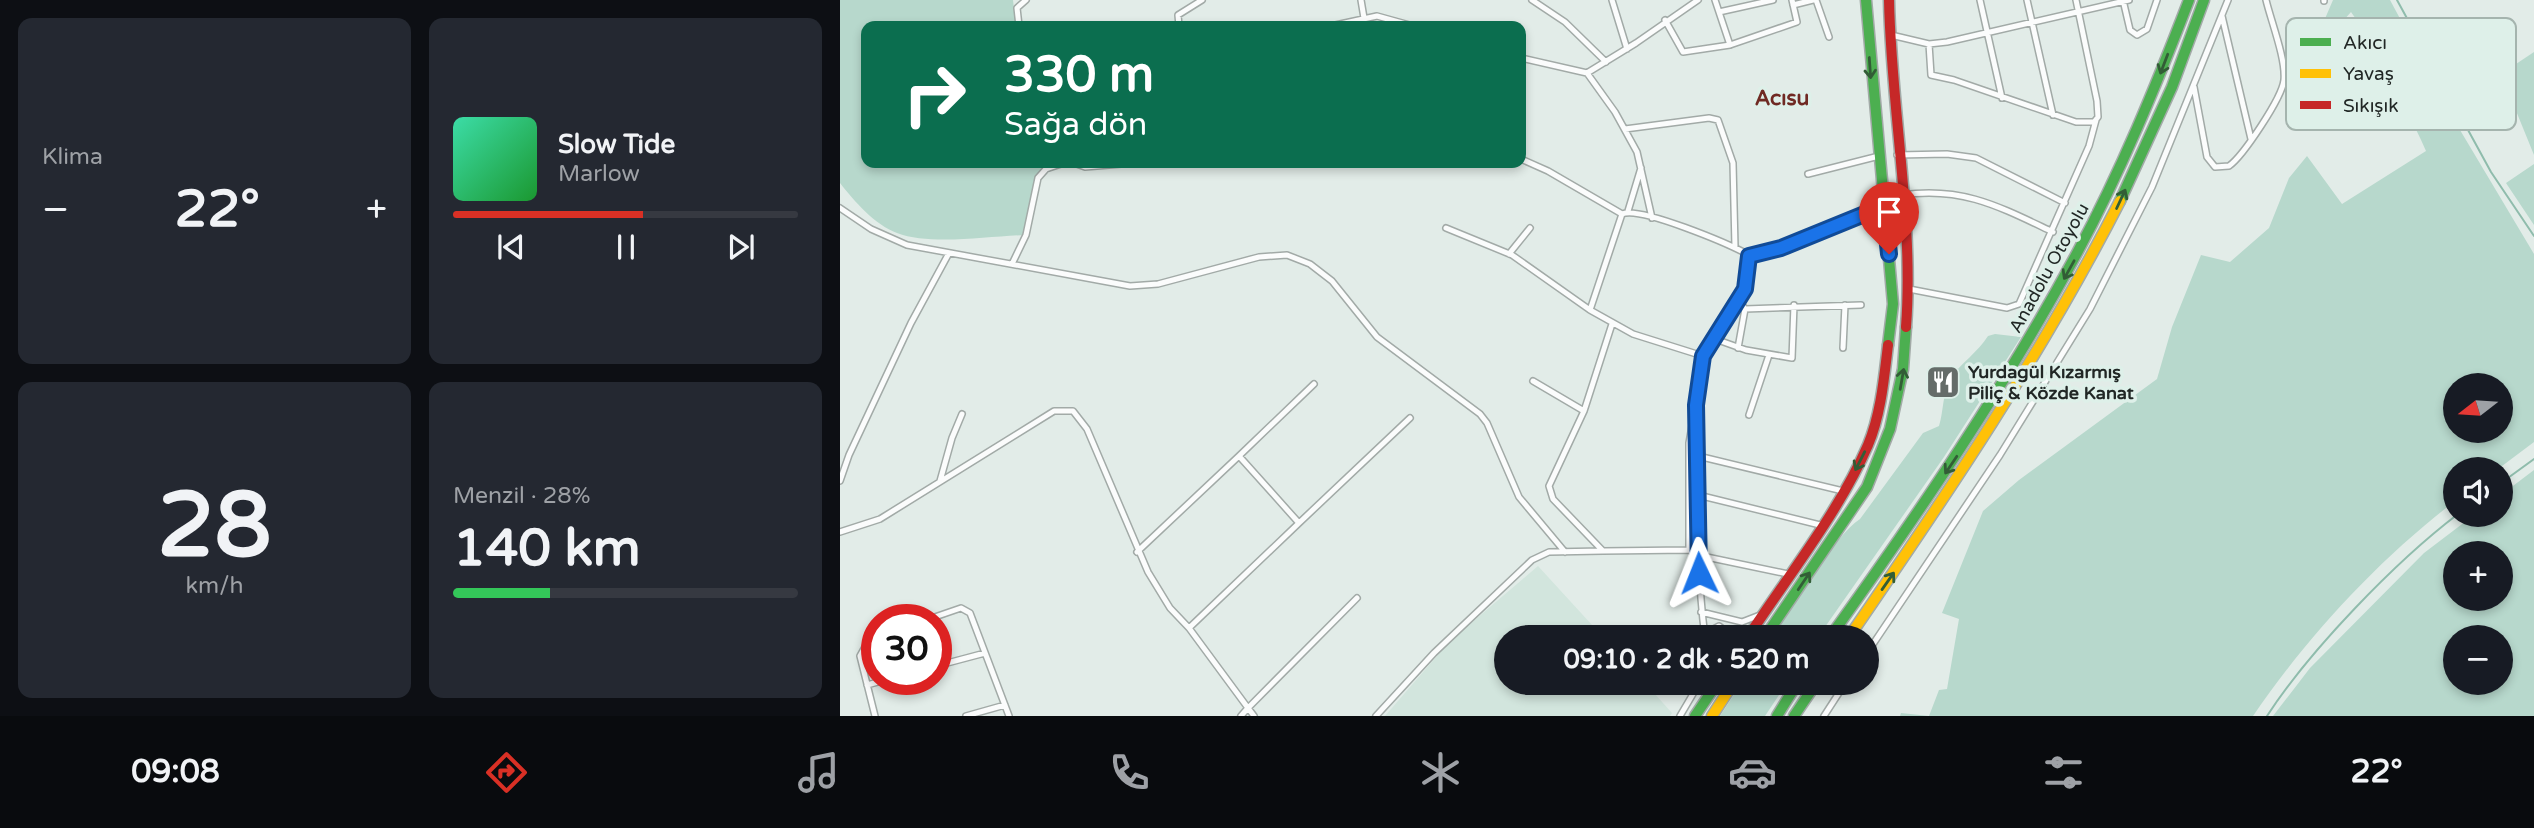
<!DOCTYPE html>
<html lang="tr">
<head>
<meta charset="utf-8">
<style>
  :root { --surface:#171b24; --page:#242831; --text:#f1f3f6; --muted:#9ea1a6; --line:#363941; --accent:#d93025 }
  body { margin:0; font-family:"Varela Round",sans-serif; background:var(--page); color:var(--text); height:100vh; display:flex; flex-direction:column; font-size:26px; white-space:nowrap }
  * { box-sizing:border-box; margin:0 }
  p { font-size:23px; color:var(--muted) }
  .icon { flex:none; width:38px; height:38px; fill:none; stroke:currentColor; stroke-width:2; stroke-linecap:round; stroke-linejoin:round }
  .map { position:relative; flex:1; overflow:hidden }
  .details { display:flex; flex-direction:column; gap:18px; padding:18px; background:#0d0f14; width:840px }
  .details>* { flex:none }
  .guide { position:absolute; left:21px; top:21px; width:665px; height:147px; border-radius:14px; box-shadow:0 4px 10px #0003; background:#0b6e4f; color:#fff; overflow:hidden }
  .needle { width:46px; rotate:253deg }
  .controls { position:absolute; left:1603px; top:373px; display:grid; gap:14px }
  .controls a { display:grid; place-items:center; width:70px; height:70px; border-radius:50%; background:var(--surface); box-shadow:0 4px 10px #0003; font-size:35px }
  .speed { position:absolute; left:21px; top:604px; display:flex; gap:14px; font-size:35px; font-weight:700; text-align:center }
  .speed>* { display:grid; place-content:center; width:91px; height:91px; border-radius:50%; background:var(--surface); box-shadow:0 4px 10px #0003; line-height:1 }
  .speed .limit { border:10px solid #d22; background:#fff; color:#111 }
  .pin { position:absolute; display:grid; place-items:center; width:60px; height:60px; color:#fff; margin:-72px -30px; border-radius:50% 50% 50% 0; rotate:-45deg; box-shadow:0 0 7px #0007 }
  .pin .icon { rotate:45deg }
  .me { position:absolute; width:77px; margin:-38px; rotate:358deg; stroke-linejoin:round; filter:drop-shadow(0 0 5px #0008) }
  .turn { display:flex; align-items:center; gap:24px; height:147px; padding:0 28px; font-size:32px }
  .turn .icon { width:91px; height:91px; stroke-width:2.5 }
  .turn b { display:block; font-size:49px; line-height:60px }
  .big { font-size:52px; font-weight:700; line-height:1.1 }
  .details .widget { flex:1; display:flex; flex-direction:column; justify-content:center; gap:10px; min-width:0; padding:0 24px; border-radius:14px; background:var(--page) }
  .details .dial { align-items:center; gap:0 }
  .dial b { font-size:91px; line-height:1 }
  .song { display:flex; align-items:center; gap:21px }
  .cover { width:84px; height:84px; border-radius:10px; background:linear-gradient(135deg,hsl(160 70% 55%),hsl(130 70% 35%)) }
  .played { height:7px; border-radius:4px; background:linear-gradient(90deg,var(--accent) 55%,var(--line) 55%) }
  .keys { display:flex; justify-content:space-around; direction:ltr }
  .heat { display:flex; justify-content:space-between; align-items:center; font-size:38px; direction:ltr }
  .charge { height:10px; border-radius:5px; background:linear-gradient(90deg,#34c759 28%,var(--line) 0) }
  .details .tiles { flex:1; display:grid; gap:18px; grid-template-columns:repeat(2,1fr) }
  .trip { position:absolute; left:654px; top:625px; width:385px; height:70px; border-radius:35px; background:var(--surface); box-shadow:0 4px 10px #0003; font-weight:700; line-height:70px; text-align:center }
  .menu { display:flex; height:112px; justify-content:space-around; align-items:center; background:#090b0e; color:var(--muted) }
  .menu .icon { width:49px; height:49px }
  .menu .active { color:var(--accent) }
  .menu b { font-size:32px; color:var(--text) }
  main { display:flex; flex:1; min-height:0 }
  .map>svg:first-child { display:block }
  .built { fill:#d2e5dd }
  .green { fill:#b7d8cc; fill-rule:evenodd }
  .lines { fill:none; stroke-linecap:round; stroke-linejoin:round }
  .stream { stroke:#8fbcac; stroke-width:2 }
  .street-casing { stroke:#a2aaa7; stroke-width:8 }
  .fast-casing { stroke:#a2aaa7; stroke-width:13 }
  .slow-casing { stroke:#a2aaa7; stroke-width:13 }
  .jam-casing { stroke:#a2aaa7; stroke-width:13 }
  .street { stroke:#fbfcfc; stroke-width:5 }
  .fast { stroke:#4caf50; stroke-width:10 }
  .slow { stroke:#ffc107; stroke-width:10 }
  .jam { stroke:#c62828; stroke-width:10 }
  .oneway { stroke:#325d36 }
  .route-casing { stroke:#114b97; stroke-width:18 }
  .route { stroke:#1a73e8; stroke-width:12 }
  .labels { text-anchor:middle; dominant-baseline:central; stroke-width:7; stroke-linejoin:round; paint-order:stroke }
  .street-label { font-size:18px; fill:#212725; stroke:#def0e9 }
  .poi-label { font-size:18px; font-weight:bold; fill:#212725; stroke:#def0e9; text-anchor:start }
  .quarter-label { font-size:21px; font-weight:bold; fill:#6f2a23; stroke:#def0e9 }
  .key { fill:#def0e9; stroke:#a5b4ae; stroke-width:2 }
  .key-label { font-size:19px; fill:#212725 }
</style>
</head>
<body>
<main>
<section class="details">
<div class="tiles">
<div class="widget"><p>Klima</p>
<div class="heat"><a>−</a><b class="big">22°</b><a>+</a></div>
</div>
<div class="widget">
<div class="song"><i class="cover"></i><div><b>Slow Tide</b><p>Marlow</p></div></div>
<div class="played"></div>
<div class="keys"><svg class="icon" aria-label="previous" viewBox="0 0 24 24"><path d="M18 5L8 12l10 7zM5 5v14"/></svg><svg class="icon" aria-label="pause" viewBox="0 0 24 24"><path d="M8 5v14M16 5v14"/></svg><svg class="icon" aria-label="next" viewBox="0 0 24 24"><path d="M6 5l10 7-10 7zM19 5v14"/></svg></div>
</div>
<div class="widget dial"><b>28</b><p>km/h</p></div>
<div class="widget"><p>Menzil · 28%</p><b class="big">140 km</b><div class="charge"></div></div>
</div>
</section>
<div class="map">
<svg width="1694" height="716" viewBox="0 0 1694 716">
  <rect width="100%" height="100%" fill="#e2ece8"/>
  <!-- built -->
  <path class="built" d="M 698,566 L 763,637 L 667,637 L 667,682 L 805,683 L 832,713 L 830,716 L 545,716 L 609,642 Z"/>
  <!-- green -->
  <path class="green" d="M 0,0 L 173,0 L 176,26 L 26,26 L 26,163 L 224,163 L 201,173 L 186,235 C 149,236 91,246 57,233 C 35,225 14,201 0,183 Z
    M 1493,0 L 1550,0 L 1620,130 L 1694,254 L 1694,442 L 1658,469 L 1615,469 L 1615,501 C 1539,559 1466,638 1413,716 L 1060,716 L 1061,713 L 1089,716 L 1099,690 L 1107,689 L 1119,619 L 1102,613 L 1143,511 L 1179,480 L 1317,379 L 1332,327 L 1361,255 L 1390,262 L 1429,228 L 1449,178 L 1467,156 L 1502,204 L 1586,151 C 1573,121 1557,93 1540,64 C 1530,46 1524,29 1511,12 L 1495,30 L 1488,31 L 1484,21 ZM 1615,385 L 1661,385 L 1661,430 L 1615,430 Z
    M 1694,52 L 1694,155 L 1661,74 Z
    M 1694,164 L 1694,225 L 1666,183 Z
    M 1155,334 L 1181,337 L 1104,457 L 978,637 L 932,637 C 954,606 991,539 1020,519 L 1083,433 L 1099,426 C 1104,410 1102,394 1111,378 C 1121,363 1138,352 1148,336 Z
    M 1694,470 L 1694,716 L 1433,716 L 1470,668 L 1584,553 L 1634,515 L 1661,514 L 1661,495 ZM 1615,553 L 1661,553 L 1661,598 L 1615,598 ZM 1615,637 L 1661,637 L 1661,682 L 1615,682 Z
    M 902,682 L 947,682 L 947,683 L 925,716 L 880,716 Z"/>
  <g class="lines">
    <!-- stream -->
    <path class="stream" d="M 1557,0 L 1651,172 L 1694,236
      M 1661,483 L 1694,459
      M 1427,716 C 1470,650 1555,562 1618,514"/>
    <!-- street casing -->
    <g class="street-casing">
      <path id="street" d="M 521,0 L 524,18
        M 692,0 L 725,22 L 766,62
        M 772,0 L 787,49
        M 875,0 L 890,45 L 957,22 L 952,0
        M 976,0 L 989,37
        M 1140,0 L 1162,98
        M 1187,0 L 1213,115
        M 1283,0 L 1290,30 L 1297,35 L 1307,29 L 1317,0
        M 1484,0 L 1484,1
        M 953,5 L 973,0
        M 879,12 L 933,0
        M 1382,16 L 1411,139
        M 825,20 L 843,52 L 890,45
        M 179,26 L 177,8 L 186,0
        M 339,26 L 338,15 L 362,0
        M 491,26 L 537,16 L 573,26
        M 1051,35 L 1089,44 L 1107,42 L 1289,0
        M 1089,44 L 1091,75 L 1114,80 L 1236,122 L 1254,122 L 1258,117 L 1257,101 L 1236,0
        M 681,58 L 747,73
        M 1354,87 L 1367,157 L 1375,167 L 1389,166 C 1403,156 1442,98 1444,80 C 1446,59 1431,21 1426,0
        M 785,129 L 869,118 L 878,120 L 893,163 L 895,247
        M 1057,155 L 1107,154 L 1136,158 L 1225,203
        M 681,159 L 708,171 L 782,214 C 800,206 889,244 909,255 L 941,248 L 1044,206
        M 234,163 L 245,167 L 293,163
        M 968,174 L 1039,156
        M 1062,195 C 1122,186 1160,207 1213,232
        M 0,208 L 31,229 L 67,245 L 290,286 L 318,284 L 419,257 L 447,255 L 470,264 L 492,281 L 537,337 L 640,414 L 647,423 L 679,497 L 725,552
        M 788,211 L 801,168
        M 782,214 L 750,310 L 793,334 L 863,356
        M 812,218 L 797,152 L 775,112 L 747,73 L 796,43 L 858,0
        M 606,228 L 672,255 L 750,310
        M 669,254 L 690,228
        M 172,264 L 186,235 L 198,178 L 206,169 L 224,163
        M 1069,289 L 1167,308 L 1179,304 L 1249,146 L 1256,120
        M 905,309 L 1021,305
        M 772,324 L 744,411 L 709,486 L 713,499 L 763,551 L 849,550 L 857,555 L 948,574
        M 875,339 L 906,350 L 952,358 L 954,305
        M 898,348 L 905,309 L 899,301
        M 1003,348 L 1005,305
        M 693,381 L 744,411
        M 909,415 L 929,355
        M 399,456 L 474,384
        M 858,456 L 1003,491
        M 0,481 L 9,455 L 71,323 L 109,253
        M 100,481 L 112,438 L 122,414
        M 858,495 L 980,525
        M 459,523 L 570,418
        M 0,532 L 40,519 L 214,411 L 233,411 L 247,429 L 308,572 L 330,608 L 349,628 L 408,708 L 401,716
        M 849,550 L 849,443 L 855,409
        M 297,552 L 399,456 L 459,523 L 349,628
        M 861,612 L 902,622 L 920,615
        M 86,620 L 121,608 L 130,613 L 169,716
        M 864,634 L 879,626 L 893,637
        M 865,637 C 857,577 858,518 858,459 C 858,425 854,390 863,356 L 905,289 L 909,255
        M 1027,653 L 1160,455 L 1250,309 L 1312,187 L 1388,0
        M 96,666 L 145,653
        M 27,685 L 49,679
        M 35,716 L 20,656 L 25,647 L 37,640
        M 126,716 L 165,705
        M 414,716 L 408,708 L 517,598
        M 536,716 L 594,653 L 692,560 L 709,552 L 763,551
        M 840,716 L 860,682
        M 984,716 L 1006,682"/>
    </g>
    <!-- fast casing -->
    <g class="fast-casing">
      <path id="fast" d="M 1026,0 L 1053,304 L 1048,345
        M 1280,201 L 1332,87 L 1364,0
        M 925,637 L 1027,487 L 1050,429 L 1063,369 L 1066,327
        M 990,637 C 1079,513 1165,387 1237,253 C 1281,171 1316,86 1349,0
        M 855,716 L 878,682
        M 937,716 L 958,682
        M 954,716 L 977,682"/>
    </g>
    <!-- slow casing -->
    <g class="slow-casing">
      <path id="slow" d="M 1009,637 C 1106,496 1202,354 1280,201
        M 872,716 L 894,682"/>
    </g>
    <!-- jam casing -->
    <g class="jam-casing">
      <path id="jam" d="M 1049,0 C 1051,108 1074,221 1066,327
        M 908,637 C 948,576 999,512 1028,445 C 1041,414 1044,378 1048,345"/>
    </g>
    <!-- street -->
    <use href="#street" class="street"/>
    <!-- fast -->
    <use href="#fast" class="fast"/>
    <!-- slow -->
    <use href="#slow" class="slow"/>
    <!-- jam -->
    <use href="#jam" class="jam"/>
  </g>
  <!-- one-way arrows -->
  <defs><path id="oneway-shaft" d="M-6 0H5M1.5-3L5.5 0L1.5 3" fill="none" stroke-width="1.6" stroke-linecap="round" stroke-linejoin="round" transform="scale(1.75)"/></defs>
  <g class="oneway">
    <use href="#oneway-shaft" transform="translate(1324 64) rotate(111)"/>
    <use href="#oneway-shaft" transform="translate(1030 68) rotate(86)"/>
    <use href="#oneway-shaft" transform="translate(1281 199) rotate(-65)"/>
    <use href="#oneway-shaft" transform="translate(1229 270) rotate(119)"/>
    <use href="#oneway-shaft" transform="translate(1062 379) rotate(-80)"/>
    <use href="#oneway-shaft" transform="translate(1020 461) rotate(117)"/>
    <use href="#oneway-shaft" transform="translate(1111 465) rotate(124)"/>
    <use href="#oneway-shaft" transform="translate(964 581) rotate(-56)"/>
    <use href="#oneway-shaft" transform="translate(1048 581) rotate(-55)"/>
  </g>
  <g class="lines">
    <!-- route casing -->
    <g class="route-casing">
      <path id="route" d="M 859,573 L 856,405 L 863,356 L 905,289 L 909,256 L 941,248 L 1044,206 L 1049,254"/>
    </g>
    <!-- route -->
    <use href="#route" class="route"/>
  </g>
  <!-- icons -->
  <defs>
    <g id="restaurant-square" transform="scale(1.75)"><rect x="-9" y="-9" width="18" height="18" rx="4" fill="#656c69" stroke="#def0e9"/><path d="M-5-6h1v4h1v-4h1v4h1v-4h1v5L-1.5 .5V6h-2V.5L-5-1ZM5-6V6H3V1.5H1.5Q1.5-4 5-6Z" fill="#fff"/></g>
  </defs>
  <g fill-rule="evenodd">
    <use href="#restaurant-square" x="1103" y="382"/>
  </g>
  <g class="labels">
    <!-- street labels -->
    <g class="street-label">
      <text transform="translate(1209 268) rotate(-61)">Anadolu Otoyolu</text>
    </g>
    <!-- poi labels -->
    <g class="poi-label">
      <text x="1128" y="372">Yurdagül Kızarmış<tspan x="1128" dy="21">Piliç &amp; Közde Kanat</tspan></text>
    </g>
    <!-- quarter labels -->
    <g class="quarter-label">
      <text x="942" y="98">Acısu</text>
    </g>
  </g>
  <!-- legend -->
  <rect x="1446" y="18" width="230" height="112" rx="10" class="key"/>
  <rect x="1460" y="38" width="31" height="8" fill="#4caf50"/>
  <rect x="1460" y="69" width="31" height="9" fill="#ffc107"/>
  <rect x="1460" y="101" width="31" height="8" fill="#c62828"/>
  <g class="key-label">
    <text x="1503" y="49">Akıcı</text>
    <text x="1503" y="80">Yavaş</text>
    <text x="1503" y="112">Sıkışık</text>
  </g>
</svg>
<div class="controls">
<a><svg class="needle" viewBox="-14 -14 28 28"><path d="M0-13l5 13h-10z" fill="#e53935"/><path d="M0 13l5-13h-10z" fill="#9ea1a6"/></svg></a>
<a><svg class="icon" aria-label="sound" viewBox="0 0 24 24"><path d="M4 9h4l5-4v14l-5-4H4zM17 9q2 3 0 6"/></svg></a>
<a>+</a>
<a>−</a>
</div>
<div class="speed"><div class="limit">30</div></div>
<div class="pin" style="left:1049px;top:254px;background:#d93025"><svg class="icon" aria-label="arrive" viewBox="0 0 24 24"><path d="M6 21V4h12l-3 4 3 4H6"/></svg></div>
<svg class="me" style="left:859px;top:573px" viewBox="-20 -20 40 40"><path d="M0-17L14 15 0 8-14 15z" fill="#1a73e8" stroke="#fff" stroke-width="4"/></svg>
<div class="trip">09:10 · 2 dk · 520 m</div>
<div class="guide">
<div class="turn"><svg class="icon" aria-label="right" viewBox="0 0 24 24"><path d="M7 20v-9h11M14 6l5 5-5 5"/></svg><div><b>330 m</b>Sağa dön</div></div>
</div>
</div>
</main>
<nav class="menu">
<b>09:08</b>
<svg class="icon active" aria-label="directions" viewBox="0 0 24 24"><path d="M12 3l9 9-9 9-9-9zM9 14v-3h6M13 9l2 2-2 2"/></svg>
<svg class="icon" aria-label="music" viewBox="0 0 24 24"><path d="M9 18V5l10-2v13"/><circle cx="6" cy="18" r="3"/><circle cx="16" cy="16" r="3"/></svg>
<svg class="icon" aria-label="phone" viewBox="0 0 24 24"><path d="M5 4h4l2 5-3 2q2 4 5 5l2-3 5 2v4C11 20 4 13 5 4z"/></svg>
<svg class="icon" aria-label="climate" viewBox="0 0 24 24"><path d="M12 3v18M4 7l16 10M4 17L20 7"/></svg>
<svg class="icon" aria-label="car" viewBox="0 0 24 24"><path d="M5 17H2v-5l4-1 3-4h7l3 4 3 1v5h-3M9 17h6M6 11h13"/><circle cx="7" cy="17" r="2"/><circle cx="17" cy="17" r="2"/></svg>
<svg class="icon" aria-label="filters" viewBox="0 0 24 24"><path d="M4 7h16M4 17h16"/><circle cx="9" cy="7" r="2"/><circle cx="15" cy="17" r="2"/></svg>
<b>22°</b>
</nav>
</body>
</html>
